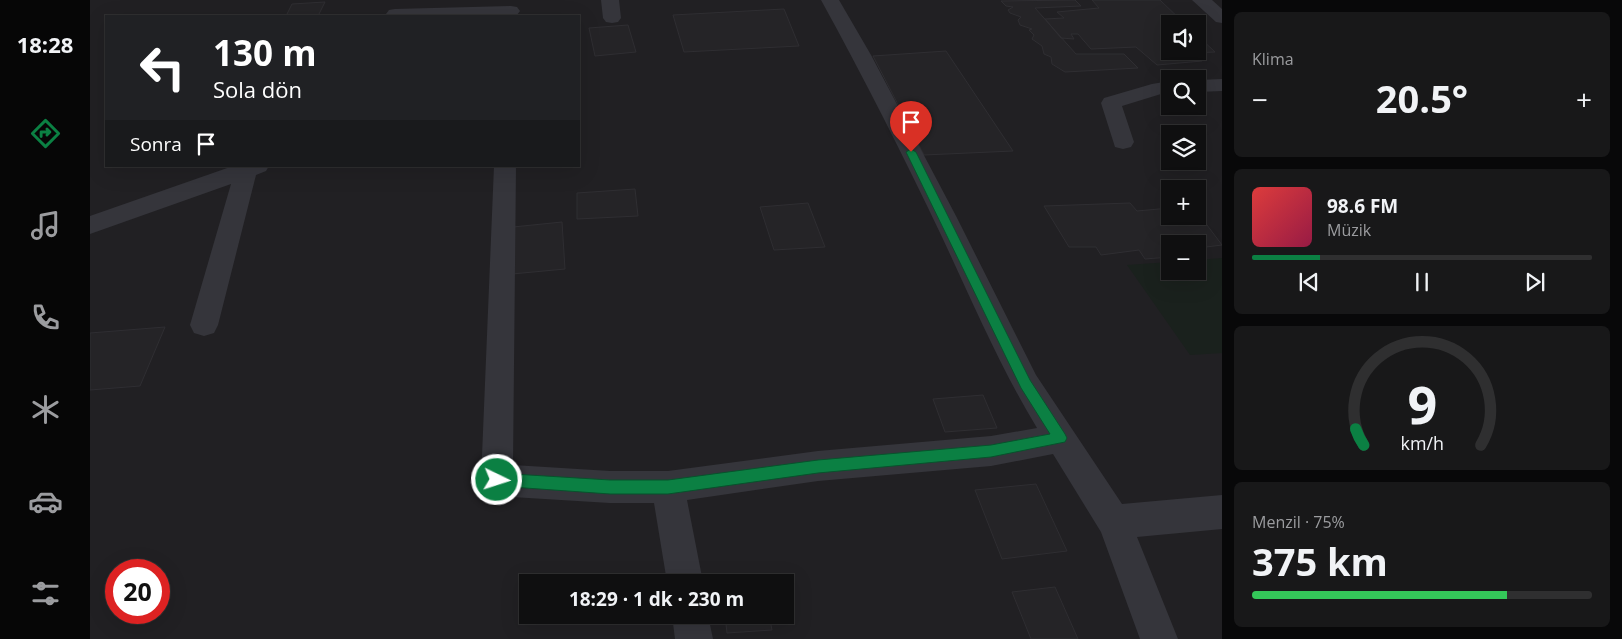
<!DOCTYPE html>
<html lang="tr">
<head>
<meta charset="utf-8">
<style>
  :root { --surface:#0f0f10; --page:#181819; --text:#f1f3f6; --muted:#9b9c9f; --line:#2f2f30; --accent:#0b8043 }
  body { margin:0; font-family:"Open Sans",sans-serif; background:var(--page); color:var(--text); height:100vh; display:flex; flex-direction:column; font-size:19px; white-space:nowrap }
  * { box-sizing:border-box; margin:0 }
  p { font-size:16px; color:var(--muted) }
  .icon { flex:none; width:28px; height:28px; fill:none; stroke:currentColor; stroke-width:2; stroke-linecap:round; stroke-linejoin:round }
  .map { position:relative; flex:1; overflow:hidden }
  .drawer { display:flex; flex-direction:column; gap:12px; padding:12px; background:#080809; width:400px }
  .drawer>* { flex:none }
  .top-card { position:absolute; left:15px; top:15px; width:475px; height:152px; border-radius:0px; box-shadow:0 5px 20px #0002,0 0 0 1px var(--line); background:#202124; color:#fff; overflow:hidden }
  .fabs { position:absolute; left:1071px; top:15px; display:grid; gap:10px }
  .fabs a { display:grid; place-items:center; width:45px; height:45px; border-radius:0px; background:var(--surface); box-shadow:0 5px 20px #0002,0 0 0 1px var(--line); font-size:25px }
  .speed { position:absolute; left:15px; top:559px; display:flex; gap:10px; font-size:25px; font-weight:700; text-align:center }
  .speed>* { display:grid; place-content:center; width:65px; height:65px; border-radius:50%; background:var(--surface); box-shadow:0 5px 20px #0002,0 0 0 1px var(--line); line-height:1 }
  .speed .limit { border:8px solid #d22; background:#fff; color:#111 }
  .pin { position:absolute; display:grid; place-items:center; width:42px; height:42px; color:#fff; margin:-51px -21px; border-radius:50% 50% 50% 0; rotate:-45deg; box-shadow:0 0 5px #0007 }
  .pin .icon { rotate:45deg }
  .me { position:absolute; width:55px; margin:-28px; rotate:94deg; stroke-linejoin:round; filter:drop-shadow(0 0 4px #0008) }
  .turn { display:flex; align-items:center; gap:18px; height:105px; padding:0 25px; font-size:22px }
  .turn .icon { width:65px; height:65px; stroke-width:2.5 }
  .turn b { display:block; font-size:35px; line-height:42px }
  .then { display:flex; align-items:center; height:48px; padding:0 25px; background:#0003; gap:10px; font-size:19px }
  .big { font-size:38px; font-weight:700; line-height:1.1 }
  .drawer .card { flex:1; display:flex; flex-direction:column; justify-content:center; gap:8px; min-width:0; padding:0 18px; border-radius:8px; background:var(--page) }
  .drawer .dial { align-items:center; gap:0 }
  .dial svg { height:130px; overflow:visible; fill:none; stroke:var(--line); stroke-width:7; stroke-linecap:round; text-anchor:middle }
  .dial text { fill:var(--text); stroke:none }
  .song { display:flex; align-items:center; gap:15px }
  .cover { width:60px; height:60px; border-radius:8px; background:linear-gradient(135deg,hsl(0 70% 55%),hsl(340 70% 35%)) }
  .played { height:5px; border-radius:2px; background:linear-gradient(90deg,var(--accent) 20%,var(--line) 20%) }
  .keys { display:flex; justify-content:space-around; direction:ltr }
  .heat { display:flex; justify-content:space-between; align-items:center; font-size:28px; direction:ltr }
  .charge { height:8px; border-radius:4px; background:linear-gradient(90deg,#34c759 75%,var(--line) 0) }
  .trip { position:absolute; left:429px; top:574px; width:275px; height:50px; border-radius:0px; background:var(--surface); box-shadow:0 5px 20px #0002,0 0 0 1px var(--line); font-weight:700; line-height:50px; text-align:center }
  main { display:flex; flex:1; min-height:0 }
  .menu { display:flex; flex-direction:column; width:90px; justify-content:space-around; align-items:center; background:#060606; color:var(--muted) }
  .menu .icon { width:35px; height:35px }
  .menu .on { color:var(--accent) }
  .menu b { font-size:22px; color:var(--text) }
  .map>svg:first-child { display:block }
  .built { fill:#212023; fill-rule:evenodd }
  .green { fill:#1a211d }
  .building { fill:#252427; stroke:#2f2e32 }
  .lines { fill:none; stroke-linecap:round; stroke-linejoin:round }
  .minor { fill:#35353b; fill-rule:evenodd }
  .route { fill:#0b8043; stroke:#07532c }
</style>
</head>
<body>
<main>
<nav class="menu">
<b>18:28</b>
<svg class="icon on" aria-label="directions" viewBox="0 0 24 24"><path d="M12 3l9 9-9 9-9-9zM9 14v-3h6M13 9l2 2-2 2"/></svg>
<svg class="icon" aria-label="music" viewBox="0 0 24 24"><path d="M9 18V5l10-2v13"/><circle cx="6" cy="18" r="3"/><circle cx="16" cy="16" r="3"/></svg>
<svg class="icon" aria-label="phone" viewBox="0 0 24 24"><path d="M5 4h4l2 5-3 2q2 4 5 5l2-3 5 2v4C11 20 4 13 5 4z"/></svg>
<svg class="icon" aria-label="climate" viewBox="0 0 24 24"><path d="M12 3v18M4 7l16 10M4 17L20 7"/></svg>
<svg class="icon" aria-label="car" viewBox="0 0 24 24"><path d="M5 17H2v-5l4-1 3-4h7l3 4 3 1v5h-3M9 17h6M6 11h13"/><circle cx="7" cy="17" r="2"/><circle cx="17" cy="17" r="2"/></svg>
<svg class="icon" aria-label="filters" viewBox="0 0 24 24"><path d="M4 7h16M4 17h16"/><circle cx="9" cy="7" r="2"/><circle cx="15" cy="17" r="2"/></svg>
</nav>
<div class="map">
<svg width="1132" height="639" viewBox="0 0 1132 639">
  <rect width="100%" height="100%" fill="#141416"/>
  <!-- built -->
  <path class="built" d="M 0,0 L 1132,0 L 1132,639 L 0,639 ZM 16,16 L 489,16 L 489,166 L 16,166 ZM 1080,24 L 1108,24 L 1108,51 L 1080,51 ZM 1080,79 L 1108,79 L 1108,106 L 1080,106 ZM 1080,134 L 1108,134 L 1108,161 L 1080,161 ZM 1080,189 L 1108,189 L 1108,216 L 1080,216 ZM 1080,244 L 1108,244 L 1108,271 L 1080,271 ZM 26,570 L 69,570 L 69,612 L 26,612 ZM 438,582 L 695,582 L 695,615 L 438,615 Z"/>
  <!-- green -->
  <path class="green" d="M 1132,258 L 1132,353 L 1100,355 L 1037,265 L 1080,262 L 1080,271 L 1108,271 L 1108,260 Z"/>
  <!-- building -->
  <path class="building" d="M 985,0 L 991,6 L 945,8 L 986,54 L 1034,54 L 1048,68 L 975,72 L 962,64 L 961,57 L 954,54 L 952,46 L 942,39 L 944,35 L 939,30 L 942,29 L 930,25 L 928,20 L 931,17 L 920,13 L 918,10 L 923,7 L 916,6 L 911,1 Z
    M 1002,0 L 1070,0 L 1095,24 L 1080,24 L 1080,51 L 1108,51 L 1108,36 L 1125,52 L 1103,53 L 1112,61 L 1067,65 L 1046,47 L 1001,49 L 988,34 L 981,34 L 984,39 L 971,38 L 955,19 L 974,18 L 967,12 L 1009,8 Z
    M 235,2 L 228,16 L 196,16 L 202,4 Z
    M 694,9 L 709,46 L 594,52 L 583,15 Z
    M 538,25 L 546,52 L 505,56 L 499,28 Z
    M 856,51 L 923,151 L 834,155 L 783,56 Z
    M 545,189 L 548,216 L 487,219 L 487,193 Z
    M 718,203 L 735,247 L 684,250 L 670,207 Z
    M 1040,203 L 1047,211 L 1080,208 L 1080,216 L 1108,216 L 1108,213 L 1132,245 L 1108,248 L 1108,244 L 1080,244 L 1080,257 L 1055,259 L 1049,250 L 1011,255 L 1006,247 L 979,247 L 954,206 Z
    M 472,222 L 475,269 L 422,274 L 423,227 Z
    M 75,327 L 50,386 L 0,390 L 0,333 Z
    M 893,395 L 907,428 L 855,432 L 843,399 Z
    M 946,484 L 977,551 L 912,559 L 885,490 Z
    M 965,587 L 988,639 L 941,639 L 922,592 Z
    M 635,615 L 679,615 L 682,630 L 637,633 Z"/>
  <g class="lines">
    <!-- minor -->
    <path class="minor" d="M 511,0 L 529,0 L 531,18 L 528,22 L 522,23 L 516,22 L 513,18 Z
      M 731,0 L 749,0 L 781,55 L 866,216 L 946,375 L 1032,504 L 1132,495 L 1132,529 L 1047,537 L 1088,639 L 1050,639 L 1011,532 L 963,454 L 901,466 L 728,481 L 597,500 L 613,582 L 577,582 L 564,503 L 520,503 L 407,496 L 396,491 L 391,480 L 404,166 L 426,166 L 423,465 L 520,471 L 578,471 L 728,451 L 901,436 L 947,428 C 910,367 882,301 852,237 C 814,157 774,78 731,0 Z
      M 1102,0 L 1122,0 L 1132,9 L 1132,23 L 1126,22 Z
      M 421,6 L 427,7 L 430,11 L 427,15 L 298,16 L 296,14 L 299,10 L 305,9 Z
      M 1132,79 L 1132,91 L 1108,92 L 1108,80 Z
      M 1080,81 L 1080,93 L 1071,94 L 1032,106 L 1044,142 L 1041,147 L 1033,149 L 1025,147 L 1011,103 L 1014,98 L 1062,84 Z
      M 143,166 L 179,166 L 176,171 L 166,175 L 128,325 L 124,333 L 114,336 L 104,333 L 100,325 L 141,184 L 0,234 L 0,216 Z
      M 582,615 L 618,615 L 623,639 L 585,639 Z"/>
  </g>
  <!-- route -->
  <path class="route" d="M 821,149 L 826,152 L 940,380 L 975,434 L 977,438 L 975,442 L 901,457 L 728,473 L 578,494 L 520,494 L 407,486 L 402,484 L 400,480 L 402,475 L 407,473 L 520,480 L 578,480 L 728,460 L 901,445 L 960,434 L 931,388 L 816,152 Z"/>
</svg>
<div class="fabs">
<a><svg class="icon" aria-label="sound" viewBox="0 0 24 24"><path d="M4 9h4l5-4v14l-5-4H4zM17 9q2 3 0 6"/></svg></a>
<a><svg class="icon" aria-label="search" viewBox="0 0 24 24"><circle cx="10" cy="10" r="6"/><path d="M15 15l6 6"/></svg></a>
<a><svg class="icon" aria-label="layers" viewBox="0 0 24 24"><path d="M12 4l9 5-9 5-9-5zM3 14l9 5 9-5"/></svg></a>
<a>+</a>
<a>−</a>
</div>
<div class="speed"><div class="limit">20</div></div>
<div class="pin" style="left:821px;top:152px;background:#d93025"><svg class="icon" aria-label="arrive" viewBox="0 0 24 24"><path d="M6 21V4h12l-3 4 3 4H6"/></svg></div>
<svg class="me" style="left:407px;top:480px" viewBox="-20 -20 40 40"><circle r="17" fill="#0b8043" stroke="#fff" stroke-width="3"/><path d="M0-11L8 9 0 5-8 9z" fill="#fff"/></svg>
<div class="trip">18:29 · 1 dk · 230 m</div>
<div class="top-card">
<div class="turn"><svg class="icon" aria-label="left" viewBox="0 0 24 24"><path d="M17 20v-9H6M10 6l-5 5 5 5"/></svg><div><b>130 m</b>Sola dön</div></div>
<div class="then">Sonra<svg class="icon" aria-label="arrive" viewBox="0 0 24 24"><path d="M6 21V4h12l-3 4 3 4H6"/></svg></div>
</div>
</div>
<section class="drawer">
<div class="card"><p>Klima</p>
<div class="heat"><a>−</a><b class="big">20.5°</b><a>+</a></div>
</div>
<div class="card">
<div class="song"><i class="cover"></i><div><b>98.6 FM</b><p>Müzik</p></div></div>
<div class="played"></div>
<div class="keys"><svg class="icon" aria-label="previous" viewBox="0 0 24 24"><path d="M18 5L8 12l10 7zM5 5v14"/></svg><svg class="icon" aria-label="pause" viewBox="0 0 24 24"><path d="M8 5v14M16 5v14"/></svg><svg class="icon" aria-label="next" viewBox="0 0 24 24"><path d="M6 5l10 7-10 7zM19 5v14"/></svg></div>
</div>
<div class="card dial"><svg viewBox="0 0 100 80">
<path d="M14 69A42 42 0 1 1 86 69"/>
<path d="M14 69A42 42 0 0 1 9 59" stroke="#0b8043"/>
<text x="50" y="56" font-size="32" font-weight="700">9</text>
<text x="50" y="72" font-size="11">km/h</text>
</svg></div>
<div class="card"><p>Menzil · 75%</p><b class="big">375 km</b><div class="charge"></div></div>
</section>
</main>
</body>
</html>
